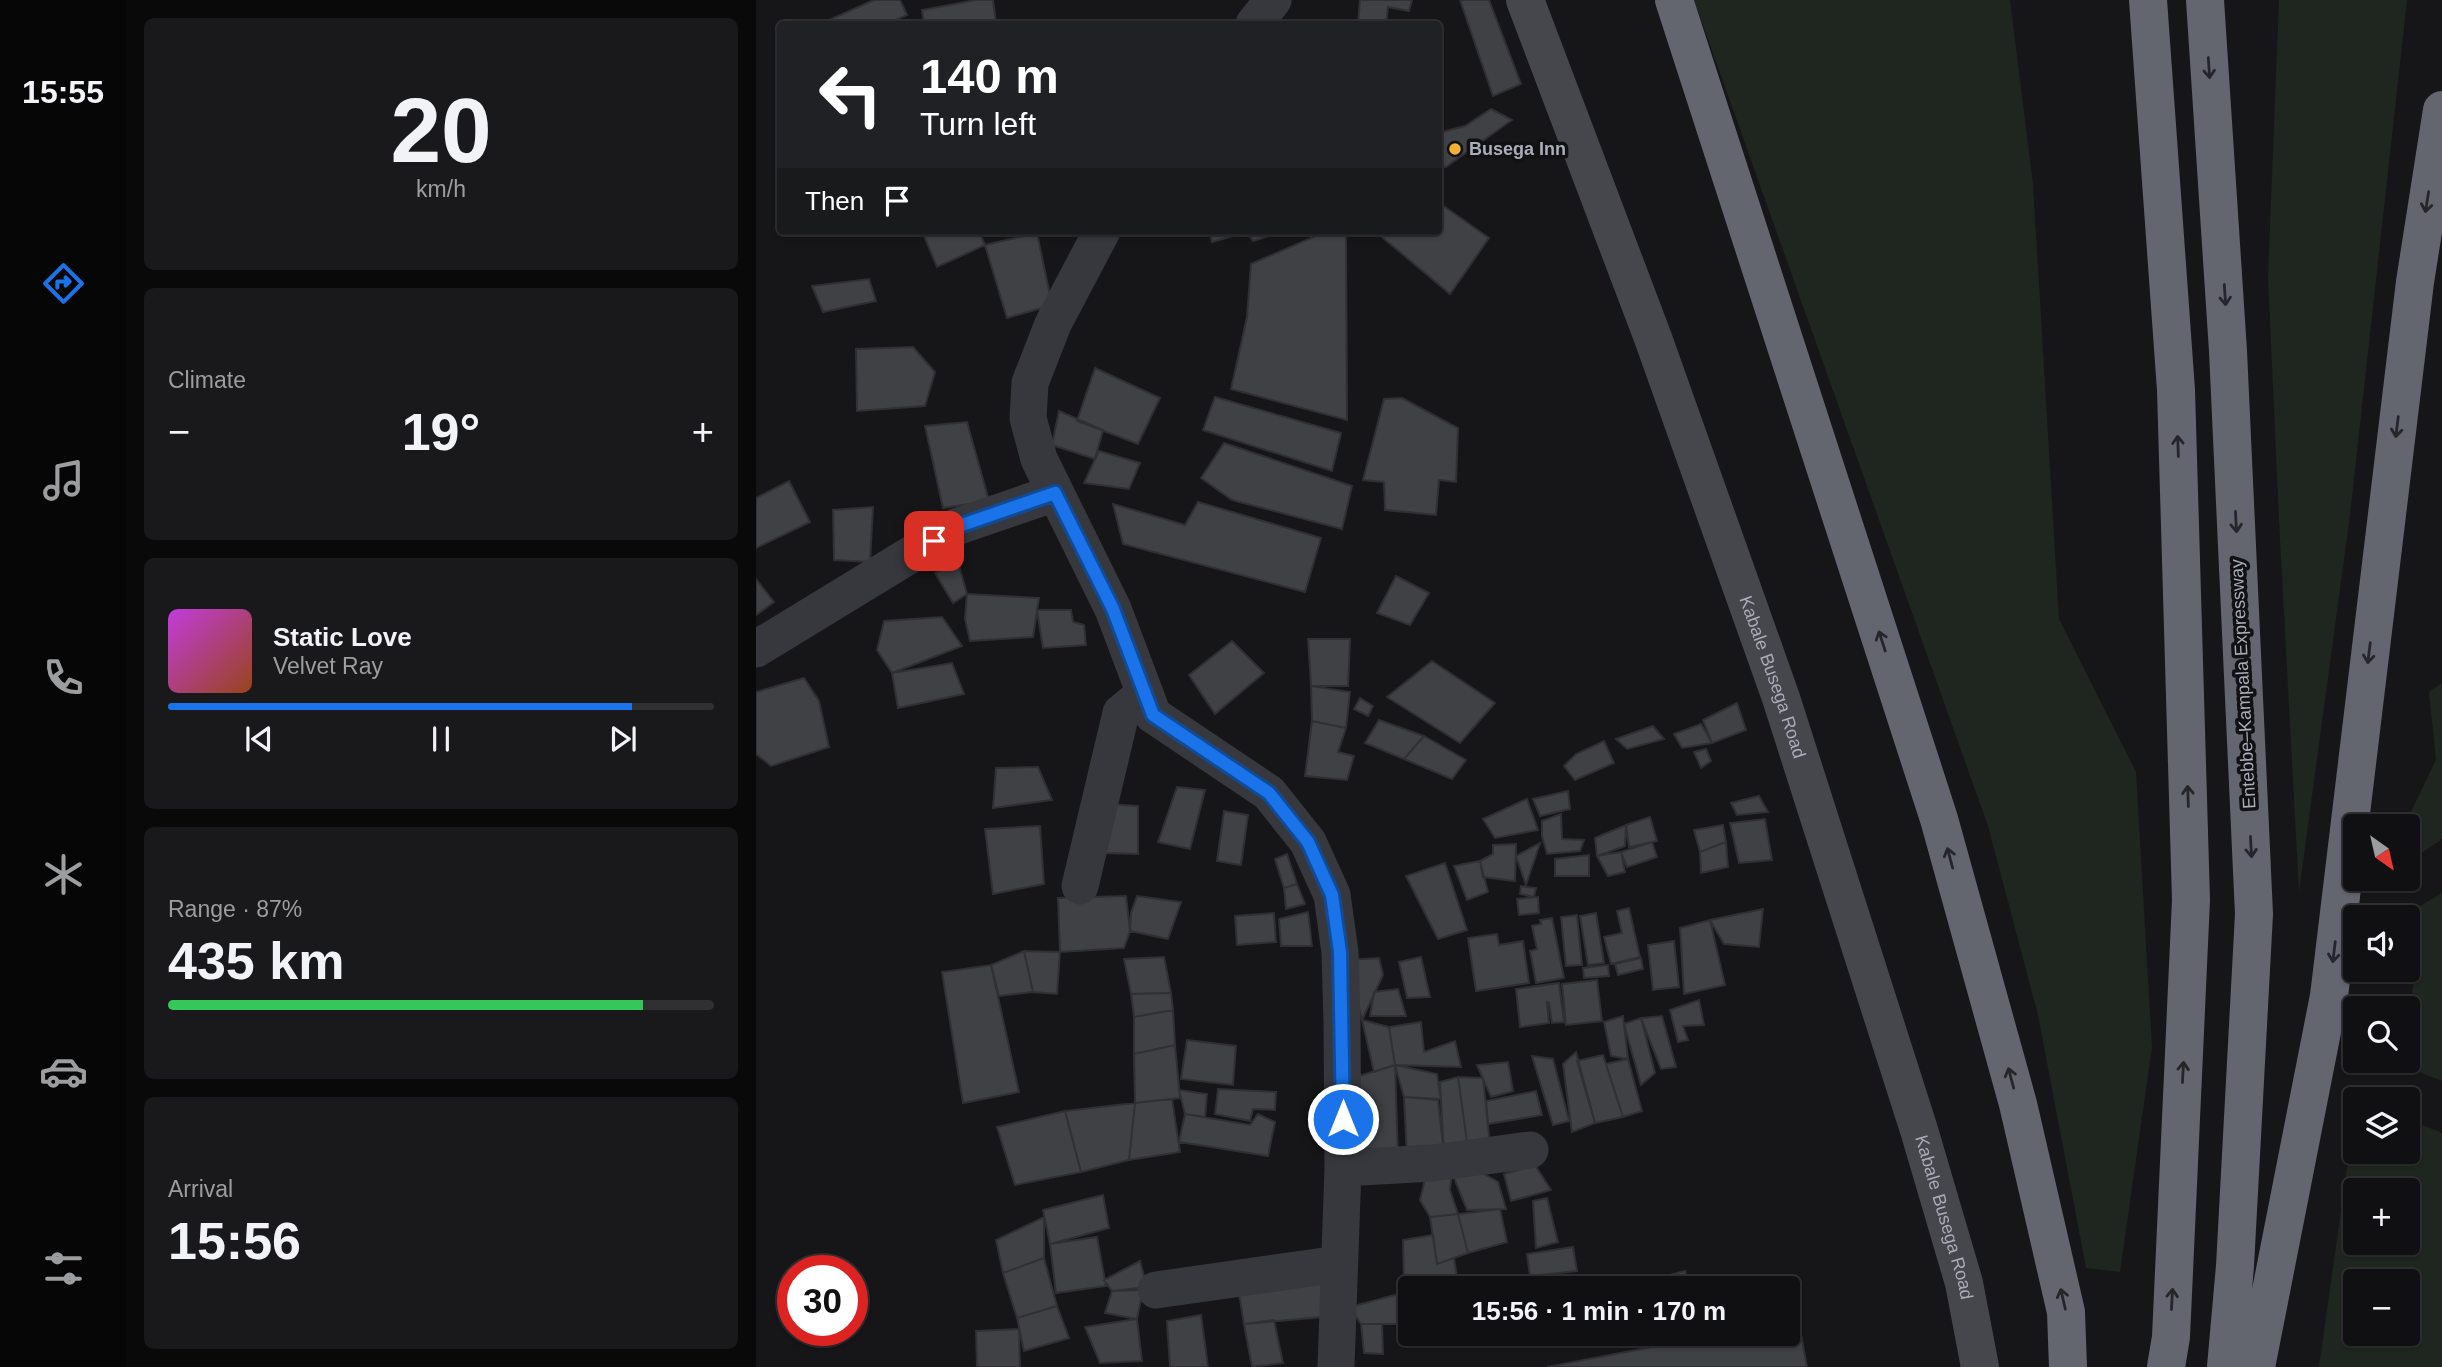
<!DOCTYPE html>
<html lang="en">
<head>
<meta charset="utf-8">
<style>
  :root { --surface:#101012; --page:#19191b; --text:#f1f3f6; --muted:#9c9d9f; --line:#303032; --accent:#1a73e8 }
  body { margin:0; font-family:Arial,sans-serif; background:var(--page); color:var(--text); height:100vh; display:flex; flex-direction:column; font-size:26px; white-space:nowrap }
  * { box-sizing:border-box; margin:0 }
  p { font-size:23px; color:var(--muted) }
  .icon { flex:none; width:38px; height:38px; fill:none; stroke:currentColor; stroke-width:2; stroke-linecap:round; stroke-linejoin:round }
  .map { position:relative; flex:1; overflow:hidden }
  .drawer { display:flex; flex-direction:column; gap:18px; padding:18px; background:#09090a; width:630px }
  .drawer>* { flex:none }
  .banner { position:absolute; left:21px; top:21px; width:665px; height:214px; border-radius:7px; box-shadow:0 2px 5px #0004,0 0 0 2px var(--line); background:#202124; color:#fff; overflow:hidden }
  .needle { width:46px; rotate:146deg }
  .controls { position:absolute; left:1587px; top:814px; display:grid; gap:14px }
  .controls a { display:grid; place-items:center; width:77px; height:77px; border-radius:7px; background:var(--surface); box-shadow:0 2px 5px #0004,0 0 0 2px var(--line); font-size:35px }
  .speed { position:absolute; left:21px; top:1255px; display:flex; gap:14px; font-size:35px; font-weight:700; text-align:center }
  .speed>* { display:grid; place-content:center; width:91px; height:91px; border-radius:50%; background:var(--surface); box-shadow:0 2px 5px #0004,0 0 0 2px var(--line); line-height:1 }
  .speed .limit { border:10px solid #d22; background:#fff; color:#111 }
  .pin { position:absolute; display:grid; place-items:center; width:60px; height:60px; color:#fff; margin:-30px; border-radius:14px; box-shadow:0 4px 10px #0006 }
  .me { position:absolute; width:77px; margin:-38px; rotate:0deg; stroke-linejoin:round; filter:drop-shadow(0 0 5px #0008) }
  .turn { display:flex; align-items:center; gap:24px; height:147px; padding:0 28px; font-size:32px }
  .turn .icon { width:91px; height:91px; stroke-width:2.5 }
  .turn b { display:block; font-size:49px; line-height:60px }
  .then { display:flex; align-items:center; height:66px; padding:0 28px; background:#0003; gap:14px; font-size:26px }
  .big { font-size:52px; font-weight:700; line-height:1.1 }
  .drawer .widget { flex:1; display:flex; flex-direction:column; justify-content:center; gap:10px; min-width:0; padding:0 24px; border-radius:10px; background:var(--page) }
  .drawer .dial { align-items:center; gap:0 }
  .dial b { font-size:91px; line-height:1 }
  .song { display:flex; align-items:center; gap:21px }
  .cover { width:84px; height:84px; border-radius:10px; background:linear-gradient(135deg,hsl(290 70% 55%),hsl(20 70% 35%)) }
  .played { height:7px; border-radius:4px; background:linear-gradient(90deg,var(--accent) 85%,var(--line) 85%) }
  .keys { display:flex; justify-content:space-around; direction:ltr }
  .heat { display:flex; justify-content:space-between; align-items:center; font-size:38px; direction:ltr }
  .charge { height:10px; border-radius:5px; background:linear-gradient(90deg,#34c759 87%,var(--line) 0) }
  .trip { position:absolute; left:642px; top:1276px; width:402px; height:70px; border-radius:7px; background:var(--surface); box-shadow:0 2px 5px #0004,0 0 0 2px var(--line); font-weight:700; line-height:70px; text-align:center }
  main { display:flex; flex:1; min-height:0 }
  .tab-bar { display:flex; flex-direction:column; width:126px; justify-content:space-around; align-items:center; background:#060607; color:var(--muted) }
  .tab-bar .icon { width:49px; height:49px }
  .tab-bar .selected { color:var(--accent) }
  .tab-bar b { font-size:32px; color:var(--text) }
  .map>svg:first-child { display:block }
  .green { fill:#1e261f; fill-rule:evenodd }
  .building { fill:#404145; stroke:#303034; stroke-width:2 }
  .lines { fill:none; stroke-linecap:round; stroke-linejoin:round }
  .street { stroke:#37383d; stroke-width:37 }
  .secondary { stroke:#45474d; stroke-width:38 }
  .highway { stroke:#63666e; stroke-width:38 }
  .oneway { stroke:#26262a }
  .route-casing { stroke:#114b97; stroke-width:18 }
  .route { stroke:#1a73e8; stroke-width:12 }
  .poi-dot { fill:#f2b134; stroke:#111113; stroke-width:2.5 }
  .labels { text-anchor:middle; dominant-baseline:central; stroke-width:7; stroke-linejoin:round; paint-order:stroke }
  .poi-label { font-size:18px; font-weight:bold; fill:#a8adb8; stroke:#111113; text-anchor:start }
  .street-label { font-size:18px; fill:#a8adb8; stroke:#111113 }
</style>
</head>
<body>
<main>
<nav class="tab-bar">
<b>15:55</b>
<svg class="icon selected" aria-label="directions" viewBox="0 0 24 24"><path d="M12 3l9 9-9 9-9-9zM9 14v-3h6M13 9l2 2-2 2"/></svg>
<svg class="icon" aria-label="music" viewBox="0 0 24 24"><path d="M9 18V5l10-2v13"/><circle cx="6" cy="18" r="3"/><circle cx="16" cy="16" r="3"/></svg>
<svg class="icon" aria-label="phone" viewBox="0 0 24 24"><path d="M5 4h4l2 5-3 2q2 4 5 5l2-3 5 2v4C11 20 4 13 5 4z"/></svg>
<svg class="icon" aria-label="climate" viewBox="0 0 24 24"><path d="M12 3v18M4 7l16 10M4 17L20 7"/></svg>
<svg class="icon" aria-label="car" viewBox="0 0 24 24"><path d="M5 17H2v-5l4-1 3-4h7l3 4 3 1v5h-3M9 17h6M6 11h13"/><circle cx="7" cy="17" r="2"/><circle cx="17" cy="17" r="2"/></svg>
<svg class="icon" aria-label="filters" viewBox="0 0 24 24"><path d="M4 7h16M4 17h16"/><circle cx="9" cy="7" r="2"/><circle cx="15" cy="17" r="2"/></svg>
</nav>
<section class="drawer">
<div class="widget dial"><b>20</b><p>km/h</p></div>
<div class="widget"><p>Climate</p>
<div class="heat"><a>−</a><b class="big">19°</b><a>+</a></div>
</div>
<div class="widget">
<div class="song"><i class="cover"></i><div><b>Static Love</b><p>Velvet Ray</p></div></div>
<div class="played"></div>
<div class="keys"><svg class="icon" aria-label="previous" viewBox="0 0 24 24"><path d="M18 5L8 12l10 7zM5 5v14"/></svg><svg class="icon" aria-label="pause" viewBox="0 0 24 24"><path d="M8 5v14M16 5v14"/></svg><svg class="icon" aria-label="next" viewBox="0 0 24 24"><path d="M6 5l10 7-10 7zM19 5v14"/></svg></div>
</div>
<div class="widget"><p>Range · 87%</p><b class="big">435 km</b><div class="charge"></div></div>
<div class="widget"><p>Arrival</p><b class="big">15:56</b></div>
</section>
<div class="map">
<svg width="1686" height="1367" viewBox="0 0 1686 1367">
  <rect width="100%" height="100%" fill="#161618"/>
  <!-- green -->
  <path class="green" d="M 938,0 L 1254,0 L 1277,184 L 1303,619 L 1380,772 L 1396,1047 L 1364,1272 L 1330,1268 L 1282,1015 L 1232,826 Z
    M 1523,0 L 1651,0 L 1594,515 L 1543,892 L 1523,520 L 1512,277 Z
    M 1686,683 L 1686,839 L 1652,862 L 1652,826 L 1648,826 L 1680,760 L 1673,692 Z
    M 1686,893 L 1686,1081 L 1650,1067 L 1664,906 Z
    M 1599,1111 L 1600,1152 L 1652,1152 L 1652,1119 L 1686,1133 L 1686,1367 L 1563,1367 ZM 1652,1190 L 1652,1242 L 1600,1242 L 1600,1190 ZM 1600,1281 L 1652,1281 L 1652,1334 L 1600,1334 Z"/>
  <!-- building -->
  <path class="building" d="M 118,0 L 144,0 L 151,15 L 130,24 L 67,24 L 66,23 Z
    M 220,0 L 237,0 L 240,23 L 168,24 L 166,10 Z
    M 604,0 L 656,0 L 653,11 L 632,7 L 630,24 L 602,24 Z
    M 704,0 L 733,0 L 765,84 L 737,96 Z
    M 735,109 L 756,120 L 690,167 L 682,166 L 682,133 L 709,126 Z
    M 682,202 L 733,238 L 694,294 L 626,237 L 630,231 L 682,231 Z
    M 166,231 L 223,231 L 229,245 L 181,267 Z
    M 453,231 L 529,231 L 497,241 L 491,232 L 456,242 Z
    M 571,231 L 590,231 L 591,420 L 475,389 L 491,317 L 495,264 Z
    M 281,233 L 296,305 L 251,318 L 229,245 Z
    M 113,279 L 120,301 L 67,312 L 56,286 Z
    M 157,347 L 179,372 L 169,406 L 101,411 L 100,349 Z
    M 339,368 L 404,398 L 382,444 L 321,421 Z
    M 459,397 L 585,433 L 576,471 L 447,430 Z
    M 646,398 L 702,428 L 700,482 L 683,480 L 680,515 L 629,510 L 628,482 L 607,480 L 628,399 Z
    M 303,411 L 347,430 L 339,459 L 296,445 Z
    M 211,422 L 233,501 L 187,508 L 169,426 Z
    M 468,443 L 596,486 L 586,529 L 476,500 L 445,478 Z
    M 343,451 L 384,463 L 373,489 L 328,483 Z
    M 33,481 L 54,522 L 0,548 L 0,498 Z
    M 442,502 L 565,538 L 549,592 L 367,544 L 357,504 L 429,525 Z
    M 117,507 L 114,562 L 78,560 L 77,510 Z
    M 202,562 L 211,594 L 197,603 L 179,573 Z
    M 640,576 L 673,593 L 654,625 L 621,613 Z
    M 0,579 L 18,602 L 0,615 Z
    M 211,594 L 283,598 L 277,637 L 214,641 L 209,619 Z
    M 281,610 L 315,610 L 317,622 L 328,625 L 330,645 L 287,648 Z
    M 186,617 L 206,646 L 136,673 L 121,650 L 128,621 Z
    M 552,639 L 594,639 L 592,686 L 555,686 Z
    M 476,641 L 508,673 L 459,714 L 433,675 Z
    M 676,661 L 739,703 L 704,743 L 631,697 Z
    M 196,663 L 208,694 L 142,708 L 136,673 Z
    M 48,678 L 63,701 L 73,747 L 15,766 L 0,754 L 0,692 Z
    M 555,686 L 594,692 L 590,728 L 556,721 Z
    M 604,698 L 617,706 L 612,716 L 598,709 Z
    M 981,703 L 990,730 L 956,743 L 947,720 Z
    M 623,720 L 668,736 L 648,759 L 609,743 Z
    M 556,721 L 590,728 L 582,752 L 598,756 L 591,780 L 549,776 Z
    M 945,724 L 956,743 L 926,748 L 918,734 Z
    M 897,726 L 908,739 L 871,749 L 860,739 Z
    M 668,736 L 710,760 L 696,779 L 648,759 Z
    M 848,741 L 858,763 L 819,780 L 808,766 L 820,754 Z
    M 950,749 L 955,761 L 945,768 L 938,752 Z
    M 282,767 L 296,800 L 237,808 L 240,768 Z
    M 421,787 L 449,790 L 434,849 L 402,842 Z
    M 812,791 L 814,809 L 784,816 L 777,799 Z
    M 1003,796 L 1012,812 L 981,815 L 975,803 Z
    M 771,799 L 782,830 L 739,838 L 727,819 Z
    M 351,804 L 382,806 L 382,854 L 349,853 Z
    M 468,811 L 492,815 L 485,865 L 461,861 Z
    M 805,814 L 806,839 L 828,840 L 824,851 L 791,854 L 786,836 L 786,821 Z
    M 894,817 L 901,841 L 873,847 L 870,825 Z
    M 1009,819 L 1016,860 L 983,863 L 974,823 Z
    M 870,825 L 869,846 L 841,856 L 839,838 Z
    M 967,825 L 970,842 L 944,852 L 938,830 Z
    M 284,826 L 288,884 L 237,894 L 229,829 Z
    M 896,842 L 901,857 L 871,867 L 865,852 Z
    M 970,842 L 972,867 L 945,873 L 944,852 Z
    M 784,843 L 770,885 L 760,856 Z
    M 760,844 L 759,881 L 727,877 L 724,861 L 737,854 L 737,845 Z
    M 865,852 L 869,872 L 852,876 L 841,856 Z
    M 531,854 L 541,884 L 528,888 L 519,859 Z
    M 833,855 L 833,876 L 799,876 L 799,859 Z
    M 724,861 L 732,892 L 711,900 L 698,866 Z
    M 689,863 L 711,930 L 682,939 L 650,876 Z
    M 541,884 L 549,904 L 530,909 L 528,888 Z
    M 765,886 L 780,888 L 778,897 L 764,894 Z
    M 370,896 L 374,931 L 368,948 L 304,952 L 302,898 Z
    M 381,896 L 425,902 L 412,939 L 374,931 L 375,913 Z
    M 782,897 L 783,913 L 763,915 L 761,899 Z
    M 873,908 L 884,957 L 855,964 L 848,937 L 866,933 L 861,911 Z
    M 1007,909 L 1003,947 L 968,944 L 954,920 Z
    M 552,912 L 556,946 L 525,946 L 523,919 Z
    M 518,913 L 520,942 L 481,945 L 479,916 Z
    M 840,913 L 848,963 L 832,965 L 824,916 Z
    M 821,915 L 826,965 L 810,966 L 805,917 Z
    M 796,918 L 808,978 L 780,983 L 774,951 L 781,949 L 776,926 L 785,924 L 784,920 Z
    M 954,920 L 969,985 L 928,994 L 924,928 Z
    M 741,934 L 743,945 L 767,941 L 773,983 L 720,991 L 712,938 Z
    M 918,941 L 923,987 L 897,990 L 892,945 Z
    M 268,951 L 304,952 L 301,994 L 277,992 Z
    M 268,951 L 277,992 L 243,996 L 235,965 Z
    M 408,957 L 415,993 L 375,994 L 368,959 Z
    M 665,957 L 674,997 L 651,998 L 643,962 Z
    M 623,958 L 627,975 L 606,1020 L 591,960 Z
    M 885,958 L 887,969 L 862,975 L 859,964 Z
    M 235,965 L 263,1092 L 207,1103 L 186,972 Z
    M 852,965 L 853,976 L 828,978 L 827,968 Z
    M 841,980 L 846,1021 L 810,1025 L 806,984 Z
    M 803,983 L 808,1022 L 796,1023 L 793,1003 L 791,1002 L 793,1023 L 764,1027 L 760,989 Z
    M 642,989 L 650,1016 L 614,1016 L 618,992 Z
    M 415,993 L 417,1010 L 378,1017 L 375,994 Z
    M 943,1000 L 948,1025 L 927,1026 L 932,1040 L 922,1042 L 914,1010 Z
    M 417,1010 L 419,1045 L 378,1054 L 378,1017 Z
    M 867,1016 L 872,1059 L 855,1056 L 848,1022 Z
    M 906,1016 L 920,1067 L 905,1069 L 885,1018 Z
    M 885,1018 L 899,1073 L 885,1085 L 868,1024 Z
    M 606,1020 L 633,1027 L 639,1065 L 618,1072 Z
    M 665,1022 L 668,1052 L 699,1041 L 705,1067 L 639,1065 L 633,1027 Z
    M 431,1040 L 480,1046 L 477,1085 L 425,1079 Z
    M 419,1045 L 424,1098 L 379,1103 L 378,1054 Z
    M 820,1052 L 839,1123 L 816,1132 L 807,1064 Z
    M 847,1055 L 867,1117 L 839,1123 L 821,1061 Z
    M 776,1056 L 797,1059 L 813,1121 L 797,1125 Z
    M 872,1059 L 886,1111 L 867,1117 L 850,1064 Z
    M 752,1062 L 757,1091 L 735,1097 L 721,1065 Z
    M 639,1065 L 642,1158 L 598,1158 L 603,1076 Z
    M 639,1065 L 681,1074 L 685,1099 L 648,1097 Z
    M 702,1077 L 727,1078 L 734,1145 L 712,1149 Z
    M 702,1077 L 712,1149 L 688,1154 L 684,1082 Z
    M 462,1089 L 520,1092 L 519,1110 L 497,1109 L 494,1121 L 459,1114 Z
    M 423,1090 L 451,1094 L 449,1117 L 429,1114 Z
    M 780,1091 L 786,1115 L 732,1124 L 730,1101 Z
    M 648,1097 L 682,1100 L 688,1154 L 651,1158 Z
    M 416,1099 L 424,1152 L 373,1160 L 379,1103 Z
    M 379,1103 L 373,1160 L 325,1172 L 309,1111 Z
    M 309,1111 L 325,1172 L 259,1185 L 241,1127 Z
    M 429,1114 L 494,1125 L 502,1114 L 519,1122 L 512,1156 L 423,1142 Z
    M 709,1163 L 742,1182 L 750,1209 L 711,1210 L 696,1173 Z
    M 779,1165 L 795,1190 L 755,1201 L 748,1174 Z
    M 696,1173 L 694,1190 L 702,1214 L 674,1217 L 664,1200 L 670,1175 Z
    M 347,1195 L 353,1228 L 294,1244 L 287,1210 Z
    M 791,1198 L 802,1242 L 780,1248 L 777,1201 Z
    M 744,1209 L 751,1242 L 712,1253 L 702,1214 Z
    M 702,1214 L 712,1253 L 681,1264 L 674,1217 Z
    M 288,1217 L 288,1258 L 247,1273 L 240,1240 Z
    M 677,1235 L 681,1264 L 698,1258 L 701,1277 L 648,1284 L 647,1240 Z
    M 341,1237 L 350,1286 L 300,1293 L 294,1244 Z
    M 817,1247 L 821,1271 L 774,1276 L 771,1254 Z
    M 288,1258 L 301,1306 L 261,1318 L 247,1273 Z
    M 384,1261 L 391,1287 L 356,1291 L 348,1280 Z
    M 929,1271 L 934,1288 L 913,1288 L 910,1276 Z
    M 900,1277 L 903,1288 L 860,1288 Z
    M 567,1281 L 566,1317 L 488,1324 L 482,1288 Z
    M 1039,1289 L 1042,1310 L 1032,1312 L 1032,1290 Z
    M 387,1290 L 381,1319 L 349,1313 L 356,1291 Z
    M 646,1293 L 649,1324 L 605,1324 L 594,1307 Z
    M 301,1306 L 313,1338 L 268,1351 L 261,1318 Z
    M 445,1315 L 452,1367 L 414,1367 L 411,1321 Z
    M 1042,1318 L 1051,1367 L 791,1367 L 964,1334 L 1032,1334 L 1032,1320 Z
    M 381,1319 L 386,1361 L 344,1363 L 329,1327 Z
    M 518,1320 L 527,1363 L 496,1367 L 488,1324 Z
    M 605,1324 L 626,1324 L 627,1354 L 608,1353 Z
    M 263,1329 L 264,1367 L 221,1367 L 220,1331 Z
    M 855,1334 L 897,1334 L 858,1345 Z"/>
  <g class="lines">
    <!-- street -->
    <path class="street" d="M 498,24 L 517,0
      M 346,231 L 297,324 L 274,383 L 272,418 L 283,459 L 357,609 L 397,715 L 513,793 L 552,842 L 576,895 L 584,952 L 586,1022 L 587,1168 L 580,1367
      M 0,649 L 200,527 L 299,493
      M 324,886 L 365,713 L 389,693
      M 587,1168 L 677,1163 L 774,1150
      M 400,1290 L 583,1264"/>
    <!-- secondary -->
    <path class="secondary" id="s1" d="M 769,0 L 897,338 L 1025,698 L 1163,1130 L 1208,1283 L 1224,1367"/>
    <!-- highway -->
    <path class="highway" d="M 918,0 L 1183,819 L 1262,1104 L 1310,1312 L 1312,1367
      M 1392,0 L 1420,390 L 1435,900 L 1415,1337 L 1410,1367
      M 1449,0 L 1472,351 L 1498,914 L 1479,1266 L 1470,1367
      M 1500,1367 L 1573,996 L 1659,282 L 1686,110"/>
  </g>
  <!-- one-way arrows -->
  <defs><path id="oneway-shaft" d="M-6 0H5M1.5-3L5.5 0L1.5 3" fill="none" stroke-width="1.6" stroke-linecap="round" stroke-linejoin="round" transform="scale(1.75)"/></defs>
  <g class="oneway">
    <use href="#oneway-shaft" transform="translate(1453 68) rotate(86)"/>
    <use href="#oneway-shaft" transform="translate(1671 202) rotate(99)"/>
    <use href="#oneway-shaft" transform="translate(1469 295) rotate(86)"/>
    <use href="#oneway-shaft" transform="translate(1641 427) rotate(97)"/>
    <use href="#oneway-shaft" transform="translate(1422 446) rotate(-92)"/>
    <use href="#oneway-shaft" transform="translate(1480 522) rotate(87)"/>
    <use href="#oneway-shaft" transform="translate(1126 641) rotate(-108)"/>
    <use href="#oneway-shaft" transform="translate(1613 653) rotate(97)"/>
    <use href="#oneway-shaft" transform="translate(1432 796) rotate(-92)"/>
    <use href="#oneway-shaft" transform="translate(1495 847) rotate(87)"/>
    <use href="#oneway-shaft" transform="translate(1194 858) rotate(-105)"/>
    <use href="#oneway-shaft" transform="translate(1578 952) rotate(97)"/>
    <use href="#oneway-shaft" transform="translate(1427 1072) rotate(-87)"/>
    <use href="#oneway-shaft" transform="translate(1255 1078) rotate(-105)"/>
    <use href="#oneway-shaft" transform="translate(1307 1299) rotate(-103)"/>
    <use href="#oneway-shaft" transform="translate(1416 1299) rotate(-87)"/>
  </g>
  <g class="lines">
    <!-- route casing -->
    <g class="route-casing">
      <path id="route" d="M 178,541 L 200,527 L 299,493 L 357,609 L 397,715 L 513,793 L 552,842 L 576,895 L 584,952 L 587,1119"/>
    </g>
    <!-- route -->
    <use href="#route" class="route"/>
  </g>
  <!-- markers -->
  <circle class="poi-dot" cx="699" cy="149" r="7"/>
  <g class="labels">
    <!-- poi labels -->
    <g class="poi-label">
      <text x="713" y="149">Busega Inn</text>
    </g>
    <!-- street labels -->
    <g class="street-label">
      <text stroke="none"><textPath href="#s1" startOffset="721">Kabale Busega Road</textPath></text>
      <text transform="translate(1487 684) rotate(-93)">Entebbe–Kampala Expressway</text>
      <text stroke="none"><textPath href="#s1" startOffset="1288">Kabale Busega Road</textPath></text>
    </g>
  </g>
</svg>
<div class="controls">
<a><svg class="needle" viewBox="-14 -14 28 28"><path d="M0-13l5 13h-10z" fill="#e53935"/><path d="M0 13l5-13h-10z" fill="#9c9d9f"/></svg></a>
<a><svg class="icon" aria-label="sound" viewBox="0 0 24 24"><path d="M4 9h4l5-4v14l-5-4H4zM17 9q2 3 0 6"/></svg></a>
<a><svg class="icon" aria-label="search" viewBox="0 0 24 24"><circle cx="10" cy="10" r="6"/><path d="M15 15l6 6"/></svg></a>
<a><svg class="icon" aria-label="layers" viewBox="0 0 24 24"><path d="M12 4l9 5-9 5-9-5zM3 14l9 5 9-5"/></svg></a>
<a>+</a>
<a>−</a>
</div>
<div class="speed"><div class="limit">30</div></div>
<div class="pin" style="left:178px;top:541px;background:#d93025"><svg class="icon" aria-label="arrive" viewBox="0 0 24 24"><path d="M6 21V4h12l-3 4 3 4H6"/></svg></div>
<svg class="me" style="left:587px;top:1119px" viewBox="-20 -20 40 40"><circle r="17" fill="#1a73e8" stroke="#fff" stroke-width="3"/><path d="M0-11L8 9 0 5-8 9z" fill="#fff"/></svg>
<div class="trip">15:56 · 1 min · 170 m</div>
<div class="banner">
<div class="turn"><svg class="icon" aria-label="left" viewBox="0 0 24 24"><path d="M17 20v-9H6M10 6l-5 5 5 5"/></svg><div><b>140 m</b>Turn left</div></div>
<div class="then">Then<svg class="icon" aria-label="arrive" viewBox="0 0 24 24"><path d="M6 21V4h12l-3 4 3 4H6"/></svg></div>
</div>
</div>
</main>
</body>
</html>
